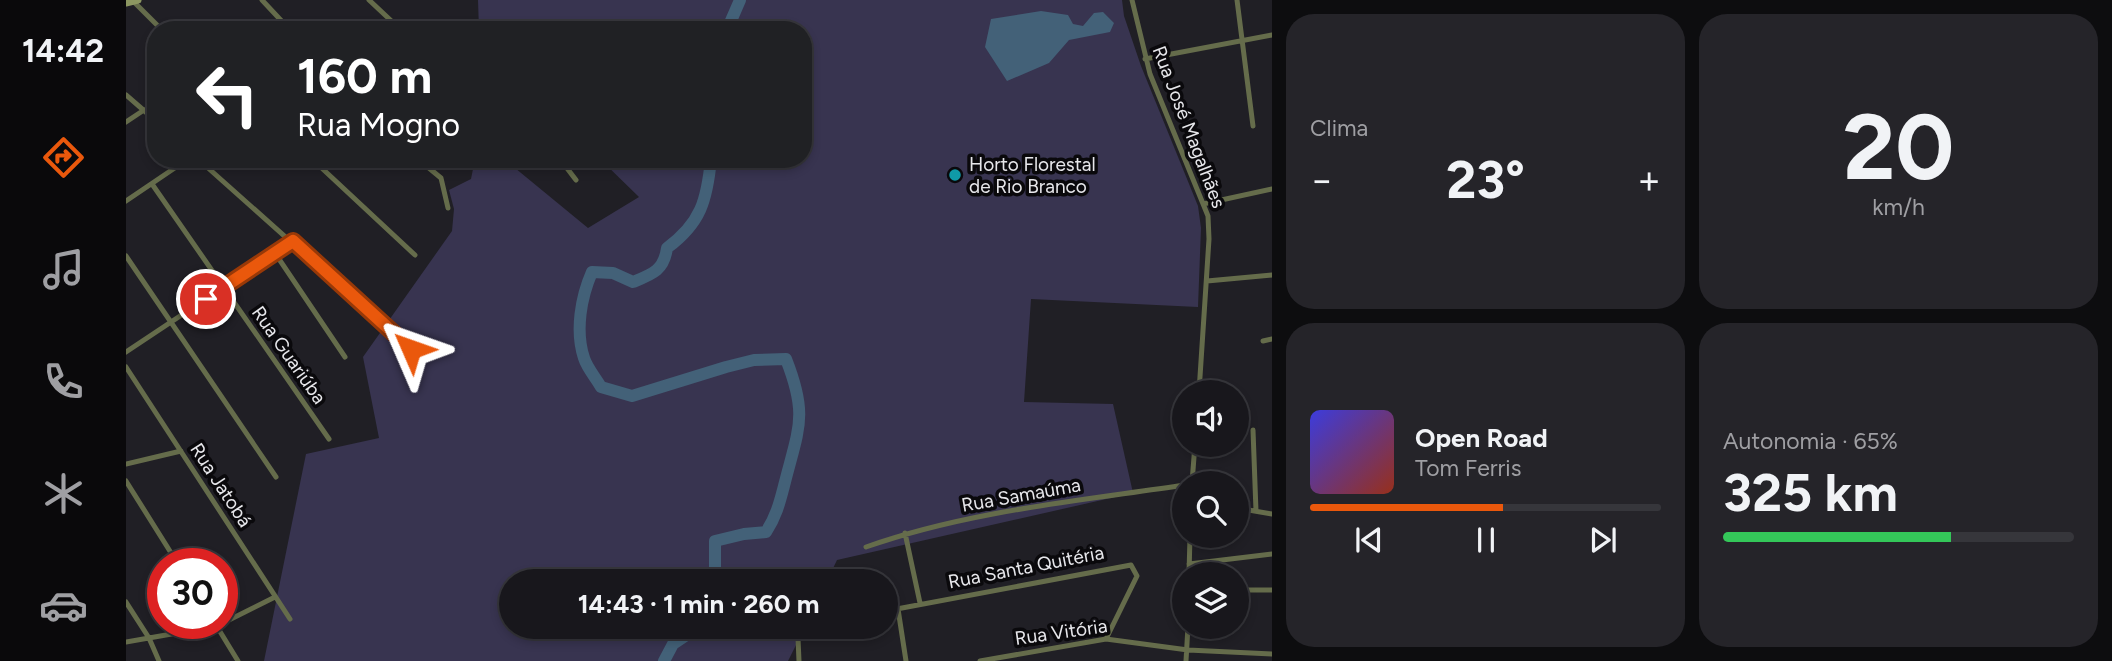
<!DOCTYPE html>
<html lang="pt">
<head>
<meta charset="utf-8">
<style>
  :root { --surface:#18171c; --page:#252429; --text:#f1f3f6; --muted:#9f9fa3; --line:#36363b; --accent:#ea580c }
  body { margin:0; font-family:Figtree,sans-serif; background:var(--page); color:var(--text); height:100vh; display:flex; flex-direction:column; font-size:26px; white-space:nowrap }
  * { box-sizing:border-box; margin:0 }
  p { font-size:23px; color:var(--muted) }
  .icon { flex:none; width:38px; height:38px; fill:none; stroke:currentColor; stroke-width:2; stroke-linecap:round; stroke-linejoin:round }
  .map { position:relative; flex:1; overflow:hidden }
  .sheet { display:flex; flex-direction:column; gap:14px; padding:14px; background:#0d0d0f; width:840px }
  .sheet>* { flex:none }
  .hud { position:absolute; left:21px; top:21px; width:665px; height:147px; border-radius:28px; box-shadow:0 4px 10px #0003,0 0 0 2px var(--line); background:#202124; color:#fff; overflow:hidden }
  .controls { position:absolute; left:1046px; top:380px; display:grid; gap:14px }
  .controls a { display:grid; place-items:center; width:77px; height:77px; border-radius:50%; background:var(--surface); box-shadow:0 4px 10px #0003,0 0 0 2px var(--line); font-size:35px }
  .speed { position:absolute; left:21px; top:548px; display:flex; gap:14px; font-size:35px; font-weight:700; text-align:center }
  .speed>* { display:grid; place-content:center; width:91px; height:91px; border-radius:50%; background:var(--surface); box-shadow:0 4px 10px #0003,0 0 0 2px var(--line); line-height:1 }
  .speed .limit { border:10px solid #d22; background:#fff; color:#111 }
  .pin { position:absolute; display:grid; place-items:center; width:60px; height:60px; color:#fff; margin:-30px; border:4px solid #fff; border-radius:50%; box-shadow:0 2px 7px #0007 }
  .me { position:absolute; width:77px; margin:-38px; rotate:313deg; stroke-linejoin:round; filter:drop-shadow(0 0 5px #0008) }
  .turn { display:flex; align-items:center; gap:24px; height:147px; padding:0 35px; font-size:32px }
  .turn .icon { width:91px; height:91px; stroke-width:2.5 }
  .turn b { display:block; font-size:49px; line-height:60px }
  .big { font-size:52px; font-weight:700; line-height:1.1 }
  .sheet .widget { flex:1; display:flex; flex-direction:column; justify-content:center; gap:10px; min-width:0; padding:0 24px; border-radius:28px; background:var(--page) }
  .sheet .dial { align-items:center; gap:0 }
  .dial b { font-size:91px; line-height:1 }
  .song { display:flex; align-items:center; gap:21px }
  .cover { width:84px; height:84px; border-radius:10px; background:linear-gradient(135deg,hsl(240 70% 55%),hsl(10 70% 35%)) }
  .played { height:7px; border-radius:4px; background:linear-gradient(90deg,var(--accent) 55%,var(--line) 55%) }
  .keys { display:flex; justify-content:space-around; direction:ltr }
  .heat { display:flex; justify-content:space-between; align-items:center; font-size:38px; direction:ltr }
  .charge { height:10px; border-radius:5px; background:linear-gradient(90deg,#34c759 65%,var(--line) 0) }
  .sheet .tiles { flex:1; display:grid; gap:14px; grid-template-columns:repeat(2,1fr) }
  .trip { position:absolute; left:373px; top:569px; width:399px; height:70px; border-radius:35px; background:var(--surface); box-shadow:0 4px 10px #0003,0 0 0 2px var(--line); font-weight:700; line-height:70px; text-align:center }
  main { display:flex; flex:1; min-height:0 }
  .tab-bar { display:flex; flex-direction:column; width:126px; justify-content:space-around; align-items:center; background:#0a090b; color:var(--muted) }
  .tab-bar .icon { width:49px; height:49px }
  .tab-bar .active { color:var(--accent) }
  .tab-bar b { font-size:32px; color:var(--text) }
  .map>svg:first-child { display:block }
  .green { fill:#383450 }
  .water { fill:#436178 }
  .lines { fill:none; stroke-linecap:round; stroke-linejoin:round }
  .river { stroke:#436178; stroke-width:12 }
  .minor { stroke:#656c4b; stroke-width:5 }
  .secondary { stroke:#8c9761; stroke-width:7 }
  .route-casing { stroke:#983908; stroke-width:18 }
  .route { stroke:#ea580c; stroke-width:12 }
  .culture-dot { fill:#0f9aa8; stroke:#0a090c; stroke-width:2.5 }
  .labels { text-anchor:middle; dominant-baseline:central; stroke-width:7; stroke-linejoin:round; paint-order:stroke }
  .street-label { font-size:19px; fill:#e7e7eb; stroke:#0a090c }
  .poi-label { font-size:19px; fill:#e7e7eb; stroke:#0a090c; text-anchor:start }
</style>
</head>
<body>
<main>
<nav class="tab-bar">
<b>14:42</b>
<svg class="icon active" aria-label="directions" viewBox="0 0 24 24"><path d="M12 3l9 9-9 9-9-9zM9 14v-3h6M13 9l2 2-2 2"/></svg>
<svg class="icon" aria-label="music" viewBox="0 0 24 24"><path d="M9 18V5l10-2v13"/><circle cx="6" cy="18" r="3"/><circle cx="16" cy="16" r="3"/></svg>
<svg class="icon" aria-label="phone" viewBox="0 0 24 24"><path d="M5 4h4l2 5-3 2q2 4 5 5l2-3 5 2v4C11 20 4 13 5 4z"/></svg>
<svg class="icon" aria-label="climate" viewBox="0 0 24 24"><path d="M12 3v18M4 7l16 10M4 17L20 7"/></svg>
<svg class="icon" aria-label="car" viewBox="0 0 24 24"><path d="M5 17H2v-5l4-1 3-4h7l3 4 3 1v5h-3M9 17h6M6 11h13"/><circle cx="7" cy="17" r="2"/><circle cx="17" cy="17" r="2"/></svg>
</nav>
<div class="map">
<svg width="1146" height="661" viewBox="0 0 1146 661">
  <rect width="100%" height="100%" fill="#201f25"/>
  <!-- green -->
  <path class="green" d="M 352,0 L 996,0 L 998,16 L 1015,66 L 1072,206 L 1075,228 L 1072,307 L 905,299 L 898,402 L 987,404 L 1007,493 L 711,560 L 701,581 L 385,581 L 385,626 L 679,627 L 662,661 L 138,661 L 180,454 L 253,438 L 237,357 L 326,231 L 328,209 L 323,190 L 345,179 L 349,159 L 378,159 L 462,228 L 513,197 L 474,159 L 677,159 L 677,30 L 353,30 Z"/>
  <!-- water -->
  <path class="water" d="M 915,11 L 942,15 L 947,24 L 957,26 L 968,13 L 977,12 L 988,23 L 984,32 L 943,40 L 923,63 L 881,81 L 859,47 L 865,19 Z"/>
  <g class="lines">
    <!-- river -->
    <path class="river" d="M 601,30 L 614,0
      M 585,159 C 581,200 575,223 541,248 C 538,270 527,274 507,282 L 487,273 L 466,272 C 455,297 449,331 458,358 C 461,368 470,378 475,387 L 506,396 L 600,367 L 628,360 L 660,359 C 682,415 673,427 659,482 C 654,501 651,515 640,532 L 618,534 L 589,541 L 589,581
      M 538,661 L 547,644 L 574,626"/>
    <!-- minor -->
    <path class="minor" d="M 136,0 L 164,30
      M 243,0 L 275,30
      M 1006,0 L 1024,74 L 1082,216 L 1083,239 L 1073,392
      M 1111,0 L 1127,126
      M 7,1 L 36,30
      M 1019,59 L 1146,35
      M 0,95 L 30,121
      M 0,122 L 18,110
      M 72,159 L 285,349
      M 186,159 L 289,255
      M 292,159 L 315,178 L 322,208
      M 434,159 L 450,180
      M 26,184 L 203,439
      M 0,201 L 62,159
      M 1077,204 L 1146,189
      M 149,253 L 219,357
      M 0,256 L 150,477
      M 1081,281 L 1146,275
      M 1137,341 L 1146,339
      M 0,352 L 167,241
      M 0,367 L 164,619
      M 1127,430 L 1130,511
      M 0,464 L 55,451
      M 0,481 L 52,564
      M 1066,483 L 1069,444
      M 1111,508 L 1146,514
      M 779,533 L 794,603
      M 740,547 C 842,511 952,501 1059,485
      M 1063,564 L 1146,554
      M 1063,574 L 1064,536
      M 1111,590 L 1146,590
      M 0,602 L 23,638 L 33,661
      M 772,609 L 780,661
      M 760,611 L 1005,565 L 1011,576 L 980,639
      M 90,625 L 112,661
      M 0,642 L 91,626 L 149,597
      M 673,661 L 672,638 L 681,630 L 696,626
      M 854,661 L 980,639 L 1062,650 L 1146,654
      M 1060,661 L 1062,626"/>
    <!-- secondary -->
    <path class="secondary" d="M 0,3 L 12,0"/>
  </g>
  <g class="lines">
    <!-- route casing -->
    <g class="route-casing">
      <path id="route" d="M 80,299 L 167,241 L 285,349"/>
    </g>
    <!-- route -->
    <use href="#route" class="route"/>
  </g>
  <!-- markers -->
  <circle class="culture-dot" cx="829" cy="175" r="7"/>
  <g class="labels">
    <!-- street labels -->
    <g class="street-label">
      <text transform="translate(1063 127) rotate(69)">Rua José Magalhães</text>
      <text transform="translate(163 355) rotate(55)">Rua Guariúba</text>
      <text transform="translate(95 485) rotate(57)">Rua Jatobá</text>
      <text transform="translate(895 495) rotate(-10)">Rua Samaúma</text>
      <text transform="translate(900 567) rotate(-11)">Rua Santa Quitéria</text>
      <text transform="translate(935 632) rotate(-8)">Rua Vitória</text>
    </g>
    <!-- poi labels -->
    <g class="poi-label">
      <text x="843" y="164">Horto Florestal<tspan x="843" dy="22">de Rio Branco</tspan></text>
    </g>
  </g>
</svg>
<div class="controls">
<a><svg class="icon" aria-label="sound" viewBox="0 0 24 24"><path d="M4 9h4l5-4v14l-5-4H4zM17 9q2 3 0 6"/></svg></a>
<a><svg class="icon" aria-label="search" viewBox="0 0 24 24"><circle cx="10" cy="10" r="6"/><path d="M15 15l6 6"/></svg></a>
<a><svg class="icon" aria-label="layers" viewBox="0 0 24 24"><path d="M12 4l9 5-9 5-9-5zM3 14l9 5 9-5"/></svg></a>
</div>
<div class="speed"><div class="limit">30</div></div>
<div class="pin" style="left:80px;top:299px;background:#d93025"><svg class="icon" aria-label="arrive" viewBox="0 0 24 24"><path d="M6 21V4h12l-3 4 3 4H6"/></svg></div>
<svg class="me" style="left:285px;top:349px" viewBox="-20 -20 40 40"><path d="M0-17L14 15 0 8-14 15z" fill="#ea580c" stroke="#fff" stroke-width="4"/></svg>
<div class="trip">14:43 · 1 min · 260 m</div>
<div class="hud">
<div class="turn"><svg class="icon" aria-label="left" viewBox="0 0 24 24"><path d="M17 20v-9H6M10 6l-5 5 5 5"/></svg><div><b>160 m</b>Rua Mogno</div></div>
</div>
</div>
<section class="sheet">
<div class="tiles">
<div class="widget"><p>Clima</p>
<div class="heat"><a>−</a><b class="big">23°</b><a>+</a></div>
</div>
<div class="widget dial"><b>20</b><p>km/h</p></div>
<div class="widget">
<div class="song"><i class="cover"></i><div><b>Open Road</b><p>Tom Ferris</p></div></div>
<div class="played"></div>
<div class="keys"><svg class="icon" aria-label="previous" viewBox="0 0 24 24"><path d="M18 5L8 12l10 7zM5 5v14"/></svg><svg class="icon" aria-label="pause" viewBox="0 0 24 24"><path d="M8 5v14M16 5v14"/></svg><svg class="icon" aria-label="next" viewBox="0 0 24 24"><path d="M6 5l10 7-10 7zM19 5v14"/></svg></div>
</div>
<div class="widget"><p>Autonomia · 65%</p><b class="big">325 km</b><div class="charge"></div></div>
</div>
</section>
</main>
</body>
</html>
